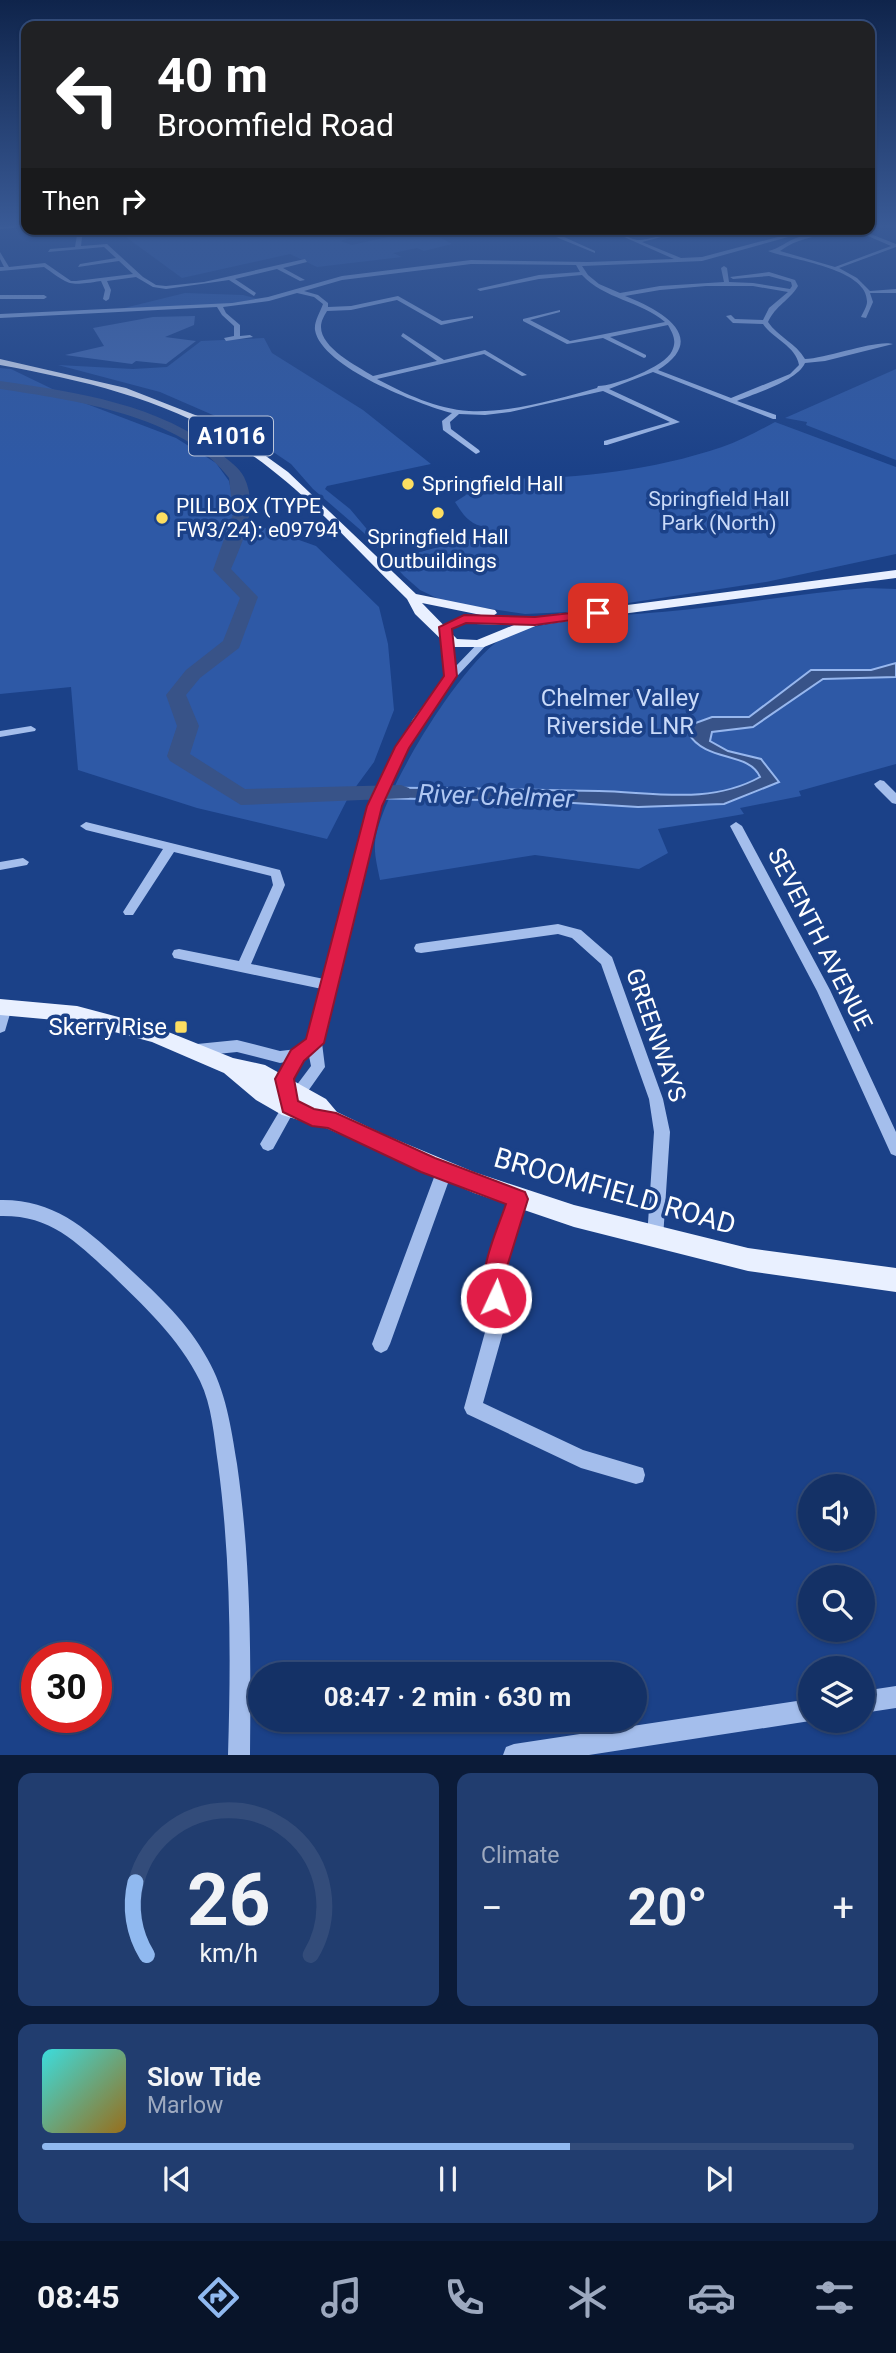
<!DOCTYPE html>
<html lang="en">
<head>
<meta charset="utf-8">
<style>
  :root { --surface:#143166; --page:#213d6f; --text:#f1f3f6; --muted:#9da9bf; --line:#334c7a; --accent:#90b9f0 }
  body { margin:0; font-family:Roboto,sans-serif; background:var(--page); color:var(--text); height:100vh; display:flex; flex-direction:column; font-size:26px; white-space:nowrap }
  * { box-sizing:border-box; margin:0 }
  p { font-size:23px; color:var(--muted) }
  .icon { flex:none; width:38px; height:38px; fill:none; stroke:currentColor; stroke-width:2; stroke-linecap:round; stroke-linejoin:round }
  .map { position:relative; height:1755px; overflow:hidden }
  .sheet { display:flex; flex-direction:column; gap:18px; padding:18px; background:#0b1b38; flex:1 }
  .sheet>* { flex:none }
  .guide { position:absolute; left:21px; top:21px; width:854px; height:214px; border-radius:14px; box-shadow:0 2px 5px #0004,0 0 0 2px var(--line); background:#202124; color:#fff; overflow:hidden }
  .tools { position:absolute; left:798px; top:1474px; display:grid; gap:14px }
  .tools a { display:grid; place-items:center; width:77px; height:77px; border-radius:50%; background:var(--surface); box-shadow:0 2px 5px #0004,0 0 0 2px var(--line); font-size:35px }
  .speed { position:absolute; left:21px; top:1642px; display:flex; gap:14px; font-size:35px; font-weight:700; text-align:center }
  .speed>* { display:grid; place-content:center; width:91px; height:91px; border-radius:50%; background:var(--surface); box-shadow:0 2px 5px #0004,0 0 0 2px var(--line); line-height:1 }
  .speed .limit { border:10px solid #d22; background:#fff; color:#111 }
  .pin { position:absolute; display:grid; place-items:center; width:60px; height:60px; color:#fff; margin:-30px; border-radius:14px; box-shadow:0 4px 10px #0006 }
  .me { position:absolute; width:77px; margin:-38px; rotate:3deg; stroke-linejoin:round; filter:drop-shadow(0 0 5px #0008) }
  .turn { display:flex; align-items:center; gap:24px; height:147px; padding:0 21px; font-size:32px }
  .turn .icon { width:91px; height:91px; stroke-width:2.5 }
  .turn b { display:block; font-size:49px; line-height:60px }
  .then { display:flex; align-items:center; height:66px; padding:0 21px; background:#0003; gap:14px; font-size:26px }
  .big { font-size:52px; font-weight:700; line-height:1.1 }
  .sheet .card { flex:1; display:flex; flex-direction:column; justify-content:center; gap:10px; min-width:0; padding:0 24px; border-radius:14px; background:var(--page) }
  .sheet .dial { align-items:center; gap:0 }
  .dial svg { height:182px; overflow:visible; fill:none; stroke:var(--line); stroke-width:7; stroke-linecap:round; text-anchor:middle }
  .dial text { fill:var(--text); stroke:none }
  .song { display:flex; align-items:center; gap:21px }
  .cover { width:84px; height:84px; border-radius:10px; background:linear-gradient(135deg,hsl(180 70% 55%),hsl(40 70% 35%)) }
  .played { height:7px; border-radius:4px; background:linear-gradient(90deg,var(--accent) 65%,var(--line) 65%) }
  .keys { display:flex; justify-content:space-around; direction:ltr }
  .heat { display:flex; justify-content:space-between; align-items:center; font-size:38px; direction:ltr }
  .sheet .tiles { flex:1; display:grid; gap:18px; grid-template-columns:1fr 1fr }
  .card:last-child { grid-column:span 2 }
  .trip { position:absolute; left:248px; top:1662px; width:399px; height:70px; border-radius:35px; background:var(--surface); box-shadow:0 2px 5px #0004,0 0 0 2px var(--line); font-weight:700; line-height:70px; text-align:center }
  .menu { display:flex; height:112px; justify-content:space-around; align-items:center; background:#081429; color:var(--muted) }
  .menu .icon { width:49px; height:49px }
  .menu .active { color:var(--accent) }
  .menu b { font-size:32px; color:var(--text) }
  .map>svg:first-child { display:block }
  .green { fill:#2e59a6 }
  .water { fill:#385388; stroke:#97b7ee; stroke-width:2 }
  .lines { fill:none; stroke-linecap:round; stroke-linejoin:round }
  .river { fill:#385388; fill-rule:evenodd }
  .building { fill:#446ab1 }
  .minor { fill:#a4beec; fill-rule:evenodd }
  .major { fill:#e9f0ff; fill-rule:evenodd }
  .route { fill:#e11d48; stroke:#92132f; stroke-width:2 }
  .poi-dot { fill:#fdde61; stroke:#1b4188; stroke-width:2.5 }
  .labels { text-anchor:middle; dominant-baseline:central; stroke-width:7; stroke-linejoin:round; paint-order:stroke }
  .far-poi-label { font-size:21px; fill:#fff; stroke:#1b4188; text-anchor:start }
  .far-park-label { font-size:21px; fill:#c9daf9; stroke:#1b4188 }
  .shield { fill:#1b4188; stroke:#bbc6db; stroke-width:2 }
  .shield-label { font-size:23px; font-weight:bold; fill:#fff }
  .park-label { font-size:24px; fill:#c9daf9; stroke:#1b4188 }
  .street-label { font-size:24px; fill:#fff; stroke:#1b4188 }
  .poi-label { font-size:24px; fill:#fff; stroke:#1b4188; text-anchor:end }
  .water-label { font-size:26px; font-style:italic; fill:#b0c8f3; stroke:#1b4188 }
  .near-street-label { font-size:28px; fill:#fff; stroke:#1b4188 }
</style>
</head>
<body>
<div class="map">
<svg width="896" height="1755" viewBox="0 0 896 1755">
  <rect width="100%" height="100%" fill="#1b4188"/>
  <!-- green -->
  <path class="green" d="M 115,229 L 339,229 L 335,231 L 353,237 L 340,241 L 352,245 L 410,232 L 425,237 L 435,235 L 452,244 L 424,251 L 417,248 L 393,253 L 402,257 L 317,267 L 290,254 L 182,278 Z
    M 185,293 L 243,295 L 258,299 L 220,305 L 112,311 Z
    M 264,338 L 272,353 L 363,410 L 431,464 L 327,486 L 325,489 L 350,509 L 392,559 L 490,534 L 486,527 C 470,525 463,515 455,502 L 466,495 L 458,478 C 547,481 636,476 722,447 C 740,441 758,431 775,422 L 896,467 L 896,554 L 766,582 L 569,612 L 525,614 L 445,602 L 420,590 L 404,576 L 364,533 L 313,489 L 291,464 L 229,422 L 160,392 L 58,365 L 133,369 L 167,367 L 201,341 Z
    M 0,368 L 11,369 L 71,398 L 176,438 L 216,463 L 229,481 L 237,518 L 316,546 L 379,607 L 388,644 L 394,710 L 374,762 L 349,796 L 327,839 L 197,808 L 78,770 L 71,687 L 0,694 Z
    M 896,369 L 896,460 L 806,425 L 807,422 L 785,418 Z
    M 867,588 L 896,589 L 896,764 L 799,791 L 801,796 L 740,808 L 744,814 L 658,829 L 668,853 L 639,869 L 535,855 L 380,880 C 378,869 374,855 375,843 C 379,796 464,657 506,636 C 539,620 623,615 662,612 C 731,606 799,593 867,588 Z"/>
  <!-- water -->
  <path class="water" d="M 896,663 L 896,677 L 823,679 L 753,727 L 712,732 L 710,741 L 728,751 L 761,759 L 779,782 L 724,804 L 638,807 L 541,801 L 366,798 L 370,788 C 446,787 522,790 599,791 C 653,792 710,805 760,777 C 749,751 706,763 688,733 L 690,725 L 712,717 L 749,717 L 811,670 L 871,670 Z"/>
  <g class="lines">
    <!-- river -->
    <path class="river" d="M 0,381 C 75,392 161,404 221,454 C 229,461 239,467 244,477 C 259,507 243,541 231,569 L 258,597 L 239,648 L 200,678 L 186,695 L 199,726 L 190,754 L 245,789 L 401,785 L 409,788 L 412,793 L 409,798 L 241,805 L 170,761 L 167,756 L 177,726 L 166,695 L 186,670 L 223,641 L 240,598 L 213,570 L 233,514 L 229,478 C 182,415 73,400 0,389 Z"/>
  </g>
  <!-- building -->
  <path class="building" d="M 195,316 L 194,325 L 165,337 L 196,341 L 166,364 L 136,361 L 132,364 L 65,355 L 104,346 L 93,328 L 153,317 Z"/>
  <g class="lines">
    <!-- minor -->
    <path class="minor" d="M 16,226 L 14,228 L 0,229 L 0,227 Z
      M 78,229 L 83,229 L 81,246 L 107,244 L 143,277 L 156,285 L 166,286 L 204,282 L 305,259 L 307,262 L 283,268 L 305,280 L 300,281 L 277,269 L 235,279 L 256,293 L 254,296 L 229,280 L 166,289 L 153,287 L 136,277 L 107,281 L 111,290 L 109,299 L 106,301 L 103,299 L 105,290 L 101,281 C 68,286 71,286 44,267 L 0,271 L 0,267 L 4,267 L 0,259 L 0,252 L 9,267 L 45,263 L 71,281 L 76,281 L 133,274 L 119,261 L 78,267 L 80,264 L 116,258 L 104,247 L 48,252 L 50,249 L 75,247 Z
      M 582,229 L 591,229 L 564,237 L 595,251 L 595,253 L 556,237 Z
      M 606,229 C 618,229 626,238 637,240 C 650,241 676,229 692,229 L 642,242 L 681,258 L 702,257 L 808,229 L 817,229 L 702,261 L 582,266 L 588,275 L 599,284 L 620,293 L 660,286 L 724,282 L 721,268 L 724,266 L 727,268 L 729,282 L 753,283 L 790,289 L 792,286 L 791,282 L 769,276 L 733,279 L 730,277 L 769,272 L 795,280 L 798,286 C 789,301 776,305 768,322 C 778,337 796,343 805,359 C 827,358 878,339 893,344 L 825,361 L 805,363 C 797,381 756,393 737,401 L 776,415 L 776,419 L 773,419 L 653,372 L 609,389 L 680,422 L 607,445 L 604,445 L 604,441 L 670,422 L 603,391 L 510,412 L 485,415 L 459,414 L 450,422 L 451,429 L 479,450 L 480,452 L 476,454 L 443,430 L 442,421 L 452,413 C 420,405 321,367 315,330 C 314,321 320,313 323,304 L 314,297 L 297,293 L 269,301 L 223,307 L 226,313 L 240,325 L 240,336 L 250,335 L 253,337 L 226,341 L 224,338 L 234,336 L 234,326 L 222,315 L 217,307 L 0,318 L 0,314 L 232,303 L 268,297 L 342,276 L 471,260 L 588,262 L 674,259 ZM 471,264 L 576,265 L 580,272 L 539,275 L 477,289 L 480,291 L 539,279 L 582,275 C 604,299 641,301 665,322 L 570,341 L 530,320 L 560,312 L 560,310 L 523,319 L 523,321 L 567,344 L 603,338 L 644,358 L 646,357 L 646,355 L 610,337 L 668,325 C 673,334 677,341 672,351 C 665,367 614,386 598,386 L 597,388 C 557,399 512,413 469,411 C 437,409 405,394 377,379 L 484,354 L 522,376 L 527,375 L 485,350 L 444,360 L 403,333 L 401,336 L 437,361 L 373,376 C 357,366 321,348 321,327 C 321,321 324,316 327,311 L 351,310 L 397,300 L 441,325 L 473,318 L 473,316 L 442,321 L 398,296 L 351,306 L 328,307 L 328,303 L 318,295 L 304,291 L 342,280 ZM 706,286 L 753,286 L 788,292 L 769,308 L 763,320 L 735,319 L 731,315 L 726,316 L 733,323 L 763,324 C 773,339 796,346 799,365 L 790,374 L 731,398 L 658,370 C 711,337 659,309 625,296 L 660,290 Z
      M 834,231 L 868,233 L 896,244 L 896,247 L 839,268 L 857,278 L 870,291 L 896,289 L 896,293 L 870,293 L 873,302 L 866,318 L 861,317 C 863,313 867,306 867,302 C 868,268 790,260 768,251 C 779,249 788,240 799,237 C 810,233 822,232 834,231 ZM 834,234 L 868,236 L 891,246 L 835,267 L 780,251 C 796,239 814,236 834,234 Z
      M 0,295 L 44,295 L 47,297 L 44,299 L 0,299 Z
      M 446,635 L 451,638 L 455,667 L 482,639 L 485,638 L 490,641 L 444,690 L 433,704 L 404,756 L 380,806 L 337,984 L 338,986 L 335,990 L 322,1043 L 325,1067 L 294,1111 L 273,1149 L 268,1151 L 263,1149 L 260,1144 L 289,1095 L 284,1096 L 279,1095 C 274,1084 280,1072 285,1062 L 280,1063 L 237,1052 L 197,1056 L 192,1054 L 190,1050 L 192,1046 L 197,1044 L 237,1040 L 280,1051 L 297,1049 L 309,1040 L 322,989 L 179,959 L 174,958 L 172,954 L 174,950 L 179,949 L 239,961 L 273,885 L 271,876 L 174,852 L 133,915 L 125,915 L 123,912 L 163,849 L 86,830 L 80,826 L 86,822 L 280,870 L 285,885 L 251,964 L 324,979 L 368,806 L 413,719 L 446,676 L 441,638 ZM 309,1056 L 311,1066 L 290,1094 L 294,1073 Z
      M 31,726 L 36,729 L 35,731 L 0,737 L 0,731 Z
      M 880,780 L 884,781 L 896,793 L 896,804 L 892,803 L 876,787 L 874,784 Z
      M 736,822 L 742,826 L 830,990 L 896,1132 L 896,1156 L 891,1154 L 817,991 L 730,826 Z
      M 23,858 L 29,862 L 27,865 L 0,870 L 0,862 Z
      M 558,924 L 581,930 L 612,957 L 663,1099 L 670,1132 L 663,1238 L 661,1244 L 655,1246 L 649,1244 L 647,1238 L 654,1132 L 649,1099 L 601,964 L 572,938 L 558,934 L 421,953 L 416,952 L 414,948 L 416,944 L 421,943 Z
      M 5,1001 L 10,1003 L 12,1007 L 5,1031 L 0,1033 L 0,1003 Z
      M 444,1165 L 449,1167 L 452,1172 L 390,1344 L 387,1350 L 381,1353 L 375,1350 L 372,1344 L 436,1172 L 439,1167 Z
      M 518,1192 L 524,1194 L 526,1199 L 503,1270 L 505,1325 L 483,1403 L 583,1450 L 643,1468 L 645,1475 L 643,1482 L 636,1484 L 581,1468 L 467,1414 L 464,1408 L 487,1325 L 487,1270 L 510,1199 L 512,1194 Z
      M 0,1200 C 52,1199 83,1226 119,1259 C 151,1289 186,1319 207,1358 C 226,1391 231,1427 237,1464 C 251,1561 251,1657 250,1755 L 228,1755 C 231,1657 231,1561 218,1464 C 214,1436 212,1406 200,1381 C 179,1338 143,1305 109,1272 C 74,1240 50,1215 0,1216 Z
      M 896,1686 L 896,1708 L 863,1713 L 863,1691 Z
      M 810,1699 L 810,1721 L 589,1755 L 503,1755 L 506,1747 L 514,1744 Z"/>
    <!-- major -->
    <path class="major" d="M 0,359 L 126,388 L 213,422 L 241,438 L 288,472 L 416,594 L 495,610 L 497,613 L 493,616 L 535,617 L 896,570 L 896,578 L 538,625 L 484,647 L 453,647 L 448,646 L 415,614 L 407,599 C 351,545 299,483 232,442 C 162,398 81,380 0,365 ZM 422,603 L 486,616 L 471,617 L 471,623 L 476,624 L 514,625 L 477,640 L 457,639 Z
      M 0,999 L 77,1006 L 156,1027 L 233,1058 L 265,1065 L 326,1099 L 337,1112 L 385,1135 L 474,1172 L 574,1205 L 748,1248 L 896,1268 L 896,1292 L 748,1271 L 574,1227 L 474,1193 L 326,1128 L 282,1115 L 256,1100 L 224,1073 L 152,1042 L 77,1022 L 0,1015 Z"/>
  </g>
  <!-- sky -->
  <linearGradient id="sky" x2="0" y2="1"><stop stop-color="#0f244b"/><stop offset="0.48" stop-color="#395a96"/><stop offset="1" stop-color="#395a96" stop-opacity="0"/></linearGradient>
  <rect width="896" height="470" fill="url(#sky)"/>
  <!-- route -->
  <path class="route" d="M 598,610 L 602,611 L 602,616 L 535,625 L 466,623 L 452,629 L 457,676 L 409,748 L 382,806 L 324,1043 L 304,1061 L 294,1079 L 298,1101 L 314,1109 L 336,1113 L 435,1158 L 525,1192 L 528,1199 L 506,1270 L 507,1298 L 503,1305 L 496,1309 L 488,1305 C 475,1274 496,1234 506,1204 L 421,1172 L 328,1128 L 312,1126 L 283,1112 L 275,1079 L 291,1050 L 306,1039 L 367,806 L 395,747 L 444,676 L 439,627 L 464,615 L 535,617 Z"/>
  <!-- markers -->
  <g class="poi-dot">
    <circle cx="408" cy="484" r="7"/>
    <circle cx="438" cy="513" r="7"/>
    <circle cx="162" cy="518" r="7"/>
    <rect x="174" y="1020" width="14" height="14" rx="3.5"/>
  </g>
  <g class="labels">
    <!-- far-poi labels -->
    <g class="far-poi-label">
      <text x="422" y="484">Springfield Hall</text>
      <text x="176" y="506">PILLBOX (TYPE<tspan x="176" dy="24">FW3/24): e09794</tspan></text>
      <text x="438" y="537" text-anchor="middle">Springfield Hall<tspan x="438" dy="24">Outbuildings</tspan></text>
    </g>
    <!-- far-park labels -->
    <g class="far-park-label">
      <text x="719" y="499">Springfield Hall<tspan x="719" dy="24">Park (North)</tspan></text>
    </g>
    <!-- shield labels -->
    <rect class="shield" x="189" y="416.5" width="84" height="39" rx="5"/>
    <g class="shield-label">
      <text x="231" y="436">A1016</text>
    </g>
    <!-- park labels -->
    <g class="park-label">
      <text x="620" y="698">Chelmer Valley<tspan x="620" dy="28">Riverside LNR</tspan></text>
    </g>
    <!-- street labels -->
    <g class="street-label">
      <text transform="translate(820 939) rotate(63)">SEVENTH AVENUE</text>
      <text transform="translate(656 1035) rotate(71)">GREENWAYS</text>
    </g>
    <!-- poi labels -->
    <g class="poi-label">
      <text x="167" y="1027">Skerry Rise</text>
    </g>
    <!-- water labels -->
    <g class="water-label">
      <text transform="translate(496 796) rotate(2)">River Chelmer</text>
    </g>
    <!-- near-street labels -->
    <g class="near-street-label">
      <text transform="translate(615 1191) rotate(16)">BROOMFIELD ROAD</text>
    </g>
  </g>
</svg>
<div class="tools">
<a><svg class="icon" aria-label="sound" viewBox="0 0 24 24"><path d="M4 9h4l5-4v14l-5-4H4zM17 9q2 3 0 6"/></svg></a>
<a><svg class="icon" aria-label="search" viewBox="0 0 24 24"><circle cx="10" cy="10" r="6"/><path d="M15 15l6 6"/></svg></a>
<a><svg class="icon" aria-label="layers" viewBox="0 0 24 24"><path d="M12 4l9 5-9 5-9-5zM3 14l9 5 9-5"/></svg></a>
</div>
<div class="speed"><div class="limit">30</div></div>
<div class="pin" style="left:598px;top:613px;background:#d93025"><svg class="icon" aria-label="arrive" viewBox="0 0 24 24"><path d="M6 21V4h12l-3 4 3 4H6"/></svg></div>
<svg class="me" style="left:496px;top:1298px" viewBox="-20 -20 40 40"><circle r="17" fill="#e11d48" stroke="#fff" stroke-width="3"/><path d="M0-11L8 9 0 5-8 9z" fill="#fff"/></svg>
<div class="trip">08:47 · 2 min · 630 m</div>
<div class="guide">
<div class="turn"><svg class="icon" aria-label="left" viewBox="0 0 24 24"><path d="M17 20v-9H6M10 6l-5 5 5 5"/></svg><div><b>40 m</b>Broomfield Road</div></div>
<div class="then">Then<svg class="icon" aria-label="right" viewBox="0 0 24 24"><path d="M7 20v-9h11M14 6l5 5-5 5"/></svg></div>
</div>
</div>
<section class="sheet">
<div class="tiles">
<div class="card dial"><svg viewBox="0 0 100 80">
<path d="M14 69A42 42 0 1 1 86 69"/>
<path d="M14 69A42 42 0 0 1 9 37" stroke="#90b9f0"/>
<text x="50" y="56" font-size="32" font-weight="700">26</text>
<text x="50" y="72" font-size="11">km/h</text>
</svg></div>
<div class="card"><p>Climate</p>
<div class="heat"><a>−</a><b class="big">20°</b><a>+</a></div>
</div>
<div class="card">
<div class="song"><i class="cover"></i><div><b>Slow Tide</b><p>Marlow</p></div></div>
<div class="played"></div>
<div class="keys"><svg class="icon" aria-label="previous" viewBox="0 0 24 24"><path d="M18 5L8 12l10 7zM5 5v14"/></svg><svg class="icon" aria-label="pause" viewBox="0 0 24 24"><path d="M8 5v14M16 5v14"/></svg><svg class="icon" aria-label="next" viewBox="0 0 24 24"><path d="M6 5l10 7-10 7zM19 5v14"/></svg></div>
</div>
</div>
</section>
<nav class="menu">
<b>08:45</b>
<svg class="icon active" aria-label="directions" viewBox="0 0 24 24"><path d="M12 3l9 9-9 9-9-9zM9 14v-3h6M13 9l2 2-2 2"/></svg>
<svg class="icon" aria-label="music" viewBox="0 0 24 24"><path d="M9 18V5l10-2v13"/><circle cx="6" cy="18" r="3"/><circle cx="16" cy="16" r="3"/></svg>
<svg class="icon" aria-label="phone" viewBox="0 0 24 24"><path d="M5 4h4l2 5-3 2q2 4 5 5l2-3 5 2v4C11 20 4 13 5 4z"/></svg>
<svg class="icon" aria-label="climate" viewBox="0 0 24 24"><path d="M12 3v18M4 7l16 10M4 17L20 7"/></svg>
<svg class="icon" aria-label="car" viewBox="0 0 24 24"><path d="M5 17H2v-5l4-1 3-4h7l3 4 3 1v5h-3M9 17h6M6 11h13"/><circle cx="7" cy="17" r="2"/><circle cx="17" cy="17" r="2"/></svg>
<svg class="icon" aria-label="filters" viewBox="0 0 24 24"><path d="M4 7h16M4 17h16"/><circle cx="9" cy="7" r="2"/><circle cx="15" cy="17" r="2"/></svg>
</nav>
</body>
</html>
